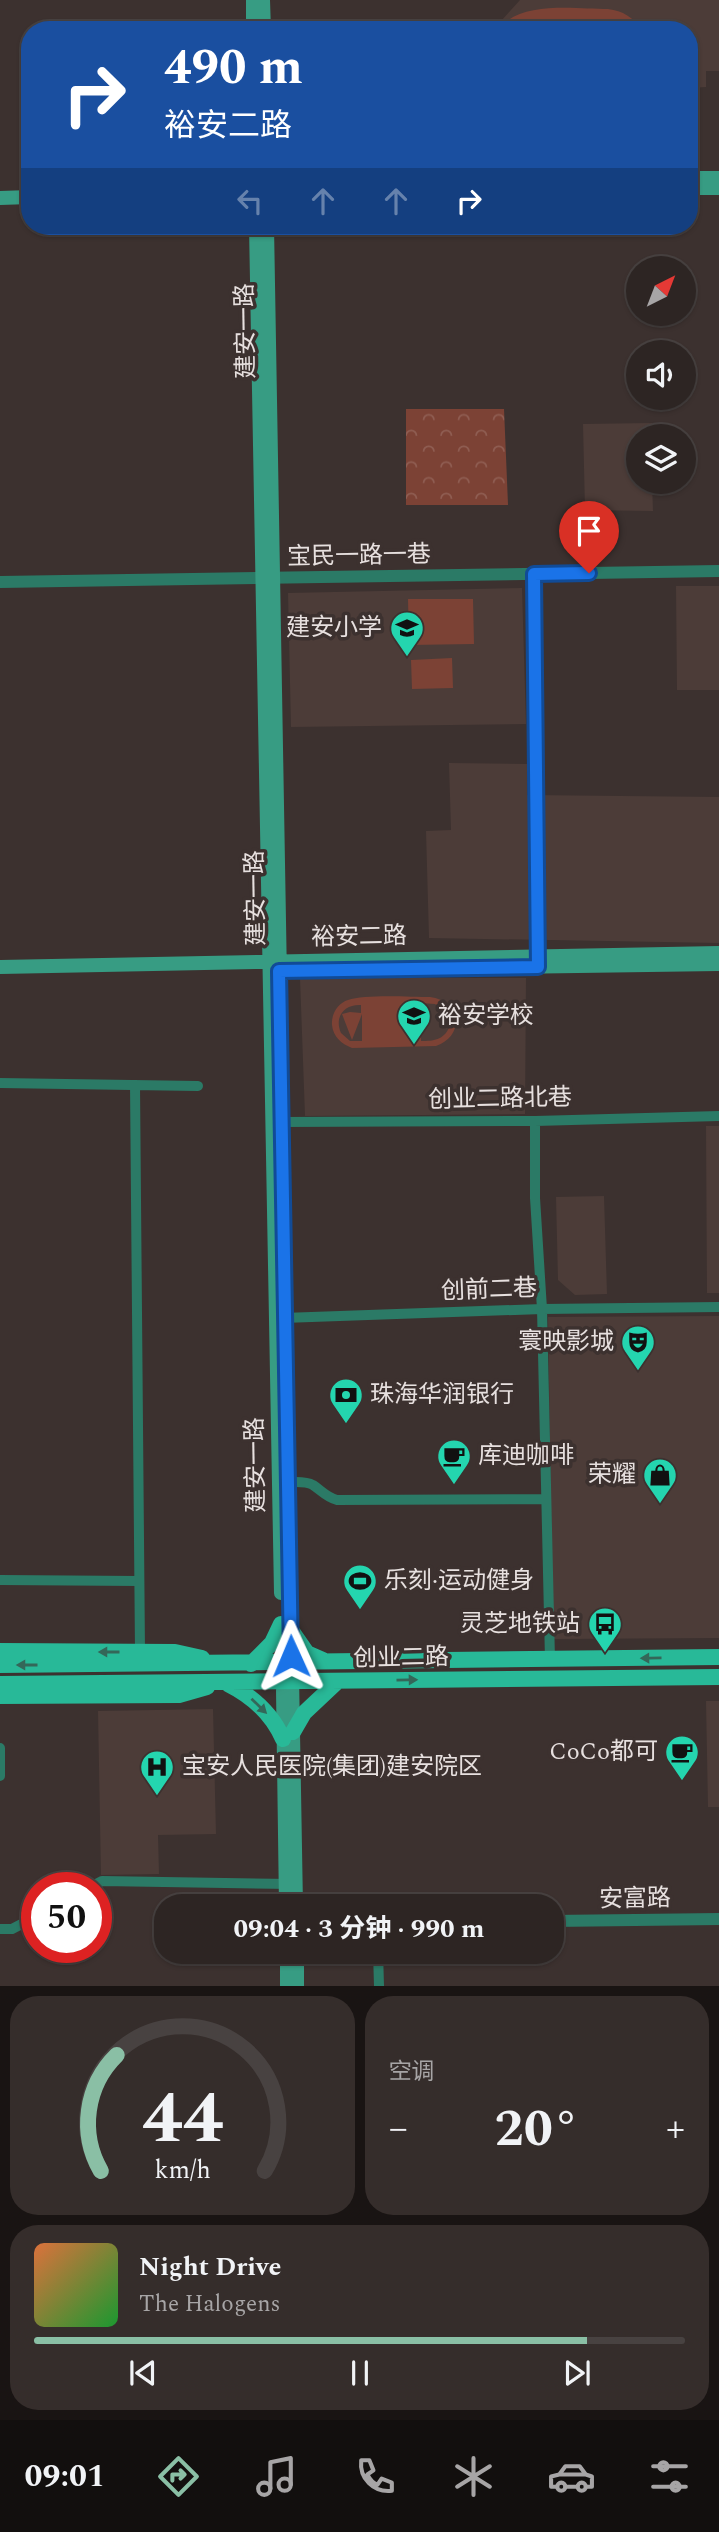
<!DOCTYPE html>
<html lang="zh">
<head>
<meta charset="utf-8">
<style>
  :root { --surface:#2d2523; --page:#352d2b; --text:#f1f3f6; --muted:#a7a5a6; --line:#484241; --accent:#8abfa5 }
  body { margin:0; font-family:Spectral,"Noto Sans SC",serif; background:var(--page); color:var(--text); height:100vh; display:flex; flex-direction:column; font-size:26px; white-space:nowrap }
  * { box-sizing:border-box; margin:0 }
  p { font-size:23px; color:var(--muted) }
  .icon { flex:none; width:38px; height:38px; fill:none; stroke:currentColor; stroke-width:2; stroke-linecap:round; stroke-linejoin:round }
  .map { position:relative; height:1986px; overflow:hidden }
  .panel { display:flex; flex-direction:column; gap:10px; padding:10px; background:#191413; flex:1 }
  .panel>* { flex:none }
  .hud { position:absolute; left:21px; top:21px; width:677px; height:214px; border-radius:28px; box-shadow:0 2px 5px #0004,0 0 0 2px var(--line); background:#1a4fa0; color:#fff; overflow:hidden }
  .needle { width:46px; rotate:42deg }
  .buttons { position:absolute; left:626px; top:256px; display:grid; gap:14px }
  .buttons a { display:grid; place-items:center; width:70px; height:70px; border-radius:50%; background:var(--surface); box-shadow:0 2px 5px #0004,0 0 0 2px var(--line); font-size:35px }
  .speed { position:absolute; left:21px; top:1872px; display:flex; gap:14px; font-size:35px; font-weight:700; text-align:center }
  .speed>* { display:grid; place-content:center; width:91px; height:91px; border-radius:50%; background:var(--surface); box-shadow:0 2px 5px #0004,0 0 0 2px var(--line); line-height:1 }
  .speed .limit { border:10px solid #d22; background:#fff; color:#111 }
  .pin { position:absolute; display:grid; place-items:center; width:60px; height:60px; color:#fff; margin:-72px -30px; border-radius:50% 50% 50% 0; rotate:-45deg; box-shadow:0 0 7px #0007 }
  .pin .icon { rotate:45deg }
  .me { position:absolute; width:77px; margin:-38px; rotate:359deg; stroke-linejoin:round; filter:drop-shadow(0 0 5px #0008) }
  .turn { display:flex; align-items:center; gap:24px; height:147px; padding:0 28px; font-size:32px }
  .turn .icon { width:91px; height:91px; stroke-width:2.5 }
  .turn b { display:block; font-size:49px; line-height:60px }
  .lanes { display:flex; align-items:center; height:66px; padding:0 28px; background:#0003; justify-content:center; gap:35px; direction:ltr }
  .lanes .off { opacity:.35 }
  .big { font-size:52px; font-weight:700; line-height:1.1 }
  .panel .card { flex:1; display:flex; flex-direction:column; justify-content:center; gap:10px; min-width:0; padding:0 24px; border-radius:28px; background:var(--page) }
  .panel .dial { align-items:center; gap:0 }
  .dial svg { height:182px; overflow:visible; fill:none; stroke:var(--line); stroke-width:7; stroke-linecap:round; text-anchor:middle }
  .dial text { fill:var(--text); stroke:none }
  .song { display:flex; align-items:center; gap:21px }
  .cover { width:84px; height:84px; border-radius:10px; background:linear-gradient(135deg,hsl(20 70% 55%),hsl(130 70% 35%)) }
  .played { height:7px; border-radius:4px; background:linear-gradient(90deg,var(--accent) 85%,var(--line) 85%) }
  .keys { display:flex; justify-content:space-around; direction:ltr }
  .heat { display:flex; justify-content:space-between; align-items:center; font-size:38px; direction:ltr }
  .panel .tiles { flex:1; display:grid; gap:10px; grid-template-columns:1fr 1fr }
  .card:last-child { grid-column:span 2 }
  .trip { position:absolute; left:154px; top:1894px; width:410px; height:70px; border-radius:28px; background:var(--surface); box-shadow:0 2px 5px #0004,0 0 0 2px var(--line); font-weight:700; line-height:70px; text-align:center }
  .menu { display:flex; height:112px; justify-content:space-around; align-items:center; background:#120f0e; color:var(--muted) }
  .menu .icon { width:49px; height:49px }
  .menu .on { color:var(--accent) }
  .menu b { font-size:32px; color:var(--text) }
  .map>svg:first-child { display:block }
  .built { fill:#4c3c38 }
  .park { fill:url(#park-crowns) }
  .pitch { fill:#7c4235; fill-rule:evenodd }
  .lines { fill:none; stroke-linecap:round; stroke-linejoin:round }
  .minor { stroke:#2b7a66; stroke-width:10 }
  .tertiary { stroke:#2b7a66; stroke-width:12 }
  .secondary { stroke:#379c83; stroke-width:14 }
  .primary { stroke:#28b998; stroke-width:16 }
  .oneway { fill:#346759 }
  .route-casing { stroke:#114b97; stroke-width:18 }
  .route { stroke:#1a73e8; stroke-width:12 }
  .labels { text-anchor:middle; dominant-baseline:central; stroke-width:7; stroke-linejoin:round; paint-order:stroke }
  .street-label { font-size:24px; fill:#e7e0df; stroke:#3c312f }
  .poi-label { font-size:24px; fill:#e7e0df; stroke:#3c312f; text-anchor:end }
</style>
</head>
<body>
<div class="map">
<svg width="719" height="1986" viewBox="0 0 719 1986">
  <defs>
    <pattern id="park-crowns" width="20" height="18" patternUnits="userSpaceOnUse" patternTransform="scale(1.75)"><rect width="20" height="18" fill="#7c4235"/><path d="M2 6a3 3 0 1 1 6 0M12 15a3 3 0 1 1 6 0" fill="none" stroke="#8f5d52"/></pattern>
  </defs>
  <rect width="100%" height="100%" fill="#3c312f"/>
  <!-- built -->
  <path class="built" d="M 520,0 L 719,0 L 719,71 L 706,71 L 706,87 L 690,88 L 690,30 L 493,30 Z
    M 652,423 L 652,436 L 639,436 L 639,481 L 652,481 L 653,511 L 585,510 L 583,424 Z
    M 676,586 L 719,586 L 719,690 L 677,690 Z
    M 522,588 L 526,724 L 291,727 L 288,593 Z
    M 449,763 L 527,764 L 527,795 L 719,797 L 719,943 L 429,938 L 426,831 L 451,830 Z
    M 300,978 L 526,978 L 525,1114 L 305,1116 Z
    M 706,1126 L 719,1126 L 719,1293 L 707,1293 Z
    M 604,1196 L 607,1294 L 575,1295 L 558,1280 L 556,1197 Z
    M 719,1316 L 719,1638 L 553,1639 L 548,1317 Z
    M 706,1701 L 719,1701 L 719,1807 L 708,1807 Z
    M 213,1709 L 216,1834 L 158,1835 L 159,1874 L 101,1875 L 98,1711 Z"/>
  <!-- park -->
  <path class="park" d="M 406,409 L 504,409 L 508,505 L 406,505 Z"/>
  <!-- pitch -->
  <path class="pitch" d="M 608,9 C 623,11 633,17 642,30 C 627,30 622,22 608,21 L 608,30 L 532,30 L 531,21 C 517,23 515,30 499,30 C 518,0 576,9 608,9 Z
    M 408,599 L 473,599 L 474,644 L 409,645 Z
    M 452,658 L 453,688 L 412,689 L 411,660 Z
    M 430,997 C 462,1001 465,1036 436,1046 L 352,1048 C 342,1044 333,1037 332,1025 C 331,1014 338,1003 348,1000 C 364,994 411,997 430,997 ZM 420,1003 L 435,1004 L 447,1013 L 449,1028 C 443,1040 434,1041 421,1041 ZM 361,1005 L 361,1013 L 350,1012 L 342,1014 L 352,1040 L 362,1014 L 362,1041 L 350,1041 L 341,1033 C 334,1017 344,1004 361,1005 Z"/>
  <g class="lines">
    <!-- minor -->
    <path class="minor" d="M 534,574 L 537,963
      M 0,1083 L 198,1086
      M 135,1085 L 140,1652
      M 535,1121 L 535,1198 L 542,1309 L 550,1660
      M 282,1122 L 535,1121 L 719,1116
      M 283,1318 L 542,1309 L 719,1307
      M 290,1482 C 297,1482 306,1481 313,1485 C 322,1491 326,1497 337,1500 L 546,1499
      M 0,1580 L 139,1581
      M 0,1748 L 0,1776
      M 89,1888 L 102,1881 L 292,1884
      M 0,1929 L 12,1929 L 37,1916
      M 378,1951 L 379,1986"/>
    <!-- tertiary -->
    <path class="tertiary" d="M 0,582 L 719,571
      M 551,1921 L 719,1919"/>
    <!-- secondary -->
    <path class="secondary" d="M 253,0 L 253,30
      M 263,0 L 264,30
      M 690,178 L 719,178
      M 690,188 L 719,188
      M 0,198 L 30,197
      M 256,226 L 281,1593
      M 267,226 L 296,1906
      M 0,967 L 719,953
      M 433,968 L 719,964
      M 283,1690 L 286,1906
      M 287,1951 L 287,1986
      M 297,1951 L 297,1986"/>
    <!-- primary -->
    <path class="primary" d="M 291,1630 L 307,1653 L 323,1660
      M 0,1651 L 175,1652 L 202,1658
      M 251,1664 L 272,1643 L 281,1624
      M 0,1665 L 719,1657
      M 0,1684 L 719,1677
      M 228,1684 C 252,1696 272,1714 283,1739
      M 0,1696 L 179,1695 L 207,1687
      M 293,1732 L 304,1713 L 338,1681"/>
  </g>
  <!-- one-way arrows -->
  <defs><path id="oneway-solid" d="M-6-.8H1V-3.2L6.5 0L1 3.2V.8H-6Z" transform="scale(1.75)"/></defs>
  <g class="oneway">
    <use href="#oneway-solid" transform="translate(109 1652) rotate(-180)"/>
    <use href="#oneway-solid" transform="translate(651 1658) rotate(179)"/>
    <use href="#oneway-solid" transform="translate(27 1665) rotate(180)"/>
    <use href="#oneway-solid" transform="translate(407 1680) rotate(-1)"/>
    <use href="#oneway-solid" transform="translate(259 1706) rotate(44)"/>
  </g>
  <g class="lines">
    <!-- route casing -->
    <g class="route-casing">
      <path id="route" d="M 291,1656 L 279,971 L 538,967 L 534,574 L 589,573"/>
    </g>
    <!-- route -->
    <use href="#route" class="route"/>
  </g>
  <!-- icons -->
  <defs>
    <g id="school-pin" transform="scale(1.75)"><path d="M0 17L-7.5 6A9.5 9.5 0 1 1 7.5 6Z" fill="#24d5af" stroke="#3c312f"/><path d="M0-5L7-2L0 1L-7-2ZM-4 1L0 2.5L4 1V4Q0 6-4 4Z" fill="#111"/></g>
    <g id="theatre-pin" transform="scale(1.75)"><path d="M0 17L-7.5 6A9.5 9.5 0 1 1 7.5 6Z" fill="#24d5af" stroke="#3c312f"/><path d="M-5-5.5Q0-4 5-5.5V0Q5 5 0 6Q-5 5-5 0ZM-3.3-2.5H-1v1.5H-3.3ZM1-2.5H3.3v1.5H1ZM-2.8 1Q0 5.5 2.8 1Z" fill="#111"/></g>
    <g id="bank-pin" transform="scale(1.75)"><path d="M0 17L-7.5 6A9.5 9.5 0 1 1 7.5 6Z" fill="#24d5af" stroke="#3c312f"/><path d="M-6-4H6V4H-6ZM0-2.3a2.3 2.3 0 1 0 0 4.6a2.3 2.3 0 1 0 0-4.6Z" fill="#111"/></g>
    <g id="cafe-pin" transform="scale(1.75)"><path d="M0 17L-7.5 6A9.5 9.5 0 1 1 7.5 6Z" fill="#24d5af" stroke="#3c312f"/><path d="M-5.5-4.5H6V0H3Q3 3.5 0 3.5H-2.5Q-5.5 3.5-5.5 0ZM3-3.2v2h1.7v-2ZM-6 4.5H4V6H-6Z" fill="#111"/></g>
    <g id="shop-pin" transform="scale(1.75)"><path d="M0 17L-7.5 6A9.5 9.5 0 1 1 7.5 6Z" fill="#24d5af" stroke="#3c312f"/><path d="M-5-2.5h2.3a2.7 3.5 0 0 1 5.4 0H5L5.5 6h-11ZM-1.5-2.5h3a1.5 2.3 0 0 0-3 0Z" fill="#111"/></g>
    <g id="stadium-pin" transform="scale(1.75)"><path d="M0 17L-7.5 6A9.5 9.5 0 1 1 7.5 6Z" fill="#24d5af" stroke="#3c312f"/><path d="M0-5a6.5 5 0 1 0 0 10a6.5 5 0 1 0 0-10ZM-3.5-1.8h7v3.6h-7Z" fill="#111"/></g>
    <g id="bus-pin" transform="scale(1.75)"><path d="M0 17L-7.5 6A9.5 9.5 0 1 1 7.5 6Z" fill="#24d5af" stroke="#3c312f"/><path d="M-5-6H5V4H4V6H2V4H-2V6H-4V4H-5ZM-3.5-4V0h7V-4ZM-3.5 1.2v1.5H-2V1.2ZM2 1.2v1.5H3.5V1.2Z" fill="#111"/></g>
    <g id="hospital-pin" transform="scale(1.75)"><path d="M0 17L-7.5 6A9.5 9.5 0 1 1 7.5 6Z" fill="#24d5af" stroke="#3c312f"/><path d="M-5-5h3v3.5h4V-5h3V5h-3V1.5h-4V5h-3Z" fill="#111"/></g>
  </defs>
  <g fill-rule="evenodd">
    <use href="#school-pin" x="407" y="628"/>
    <use href="#school-pin" x="414" y="1016"/>
    <use href="#theatre-pin" x="638" y="1342"/>
    <use href="#bank-pin" x="346" y="1395"/>
    <use href="#cafe-pin" x="454" y="1456"/>
    <use href="#shop-pin" x="660" y="1475"/>
    <use href="#stadium-pin" x="360" y="1581"/>
    <use href="#bus-pin" x="605" y="1624"/>
    <use href="#cafe-pin" x="682" y="1752"/>
    <use href="#hospital-pin" x="157" y="1767"/>
  </g>
  <g class="labels">
    <!-- street labels -->
    <g class="street-label">
      <text transform="translate(246 331) rotate(-91)">建安一路</text>
      <text transform="translate(359 556) rotate(-1)">宝民一路一巷</text>
      <text transform="translate(256 898) rotate(-91)">建安一路</text>
      <text transform="translate(359 937) rotate(-1)">裕安二路</text>
      <text transform="translate(500 1099) rotate(-1)">创业二路北巷</text>
      <text transform="translate(489 1290) rotate(-2)">创前二巷</text>
      <text transform="translate(256 1465) rotate(-91)">建安一路</text>
      <text transform="translate(401 1658) rotate(-1)">创业二路</text>
      <text transform="translate(635 1899) rotate(-1)">安富路</text>
    </g>
    <!-- poi labels -->
    <g class="poi-label">
      <text x="382" y="628">建安小学</text>
      <text x="438" y="1016" text-anchor="start">裕安学校</text>
      <text x="614" y="1342">寰映影城</text>
      <text x="370" y="1395" text-anchor="start">珠海华润银行</text>
      <text x="478" y="1456" text-anchor="start">库迪咖啡</text>
      <text x="636" y="1475">荣耀</text>
      <text x="384" y="1581" text-anchor="start">乐刻·运动健身</text>
      <text x="580" y="1624">灵芝地铁站</text>
      <text x="658" y="1752">CoCo都可</text>
      <text x="182" y="1767" text-anchor="start">宝安人民医院(集团)建安院区</text>
    </g>
  </g>
</svg>
<div class="buttons">
<a><svg class="needle" viewBox="-14 -14 28 28"><path d="M0-13l5 13h-10z" fill="#e53935"/><path d="M0 13l5-13h-10z" fill="#a7a5a6"/></svg></a>
<a><svg class="icon" aria-label="sound" viewBox="0 0 24 24"><path d="M4 9h4l5-4v14l-5-4H4zM17 9q2 3 0 6"/></svg></a>
<a><svg class="icon" aria-label="layers" viewBox="0 0 24 24"><path d="M12 4l9 5-9 5-9-5zM3 14l9 5 9-5"/></svg></a>
</div>
<div class="speed"><div class="limit">50</div></div>
<div class="pin" style="left:589px;top:573px;background:#d93025"><svg class="icon" aria-label="arrive" viewBox="0 0 24 24"><path d="M6 21V4h12l-3 4 3 4H6"/></svg></div>
<svg class="me" style="left:291px;top:1656px" viewBox="-20 -20 40 40"><path d="M0-17L14 15 0 8-14 15z" fill="#1a73e8" stroke="#fff" stroke-width="4"/></svg>
<div class="trip">09:04 · 3 分钟 · 990 m</div>
<div class="hud">
<div class="turn"><svg class="icon" aria-label="right" viewBox="0 0 24 24"><path d="M7 20v-9h11M14 6l5 5-5 5"/></svg><div><b>490 m</b>裕安二路</div></div>
<div class="lanes"><svg class="icon off" aria-label="left" viewBox="0 0 24 24"><path d="M17 20v-9H6M10 6l-5 5 5 5"/></svg><svg class="icon off" aria-label="ahead" viewBox="0 0 24 24"><path d="M12 20V5M6 11l6-6 6 6"/></svg><svg class="icon off" aria-label="ahead" viewBox="0 0 24 24"><path d="M12 20V5M6 11l6-6 6 6"/></svg><svg class="icon" aria-label="right" viewBox="0 0 24 24"><path d="M7 20v-9h11M14 6l5 5-5 5"/></svg></div>
</div>
</div>
<section class="panel">
<div class="tiles">
<div class="card dial"><svg viewBox="0 0 100 80">
<path d="M14 69A42 42 0 1 1 86 69"/>
<path d="M14 69A42 42 0 0 1 21 18" stroke="#8abfa5"/>
<text x="50" y="56" font-size="32" font-weight="700">44</text>
<text x="50" y="72" font-size="11">km/h</text>
</svg></div>
<div class="card"><p>空调</p>
<div class="heat"><a>−</a><b class="big">20°</b><a>+</a></div>
</div>
<div class="card">
<div class="song"><i class="cover"></i><div><b>Night Drive</b><p>The Halogens</p></div></div>
<div class="played"></div>
<div class="keys"><svg class="icon" aria-label="previous" viewBox="0 0 24 24"><path d="M18 5L8 12l10 7zM5 5v14"/></svg><svg class="icon" aria-label="pause" viewBox="0 0 24 24"><path d="M8 5v14M16 5v14"/></svg><svg class="icon" aria-label="next" viewBox="0 0 24 24"><path d="M6 5l10 7-10 7zM19 5v14"/></svg></div>
</div>
</div>
</section>
<nav class="menu">
<b>09:01</b>
<svg class="icon on" aria-label="directions" viewBox="0 0 24 24"><path d="M12 3l9 9-9 9-9-9zM9 14v-3h6M13 9l2 2-2 2"/></svg>
<svg class="icon" aria-label="music" viewBox="0 0 24 24"><path d="M9 18V5l10-2v13"/><circle cx="6" cy="18" r="3"/><circle cx="16" cy="16" r="3"/></svg>
<svg class="icon" aria-label="phone" viewBox="0 0 24 24"><path d="M5 4h4l2 5-3 2q2 4 5 5l2-3 5 2v4C11 20 4 13 5 4z"/></svg>
<svg class="icon" aria-label="climate" viewBox="0 0 24 24"><path d="M12 3v18M4 7l16 10M4 17L20 7"/></svg>
<svg class="icon" aria-label="car" viewBox="0 0 24 24"><path d="M5 17H2v-5l4-1 3-4h7l3 4 3 1v5h-3M9 17h6M6 11h13"/><circle cx="7" cy="17" r="2"/><circle cx="17" cy="17" r="2"/></svg>
<svg class="icon" aria-label="filters" viewBox="0 0 24 24"><path d="M4 7h16M4 17h16"/><circle cx="9" cy="7" r="2"/><circle cx="15" cy="17" r="2"/></svg>
</nav>
</body>
</html>
